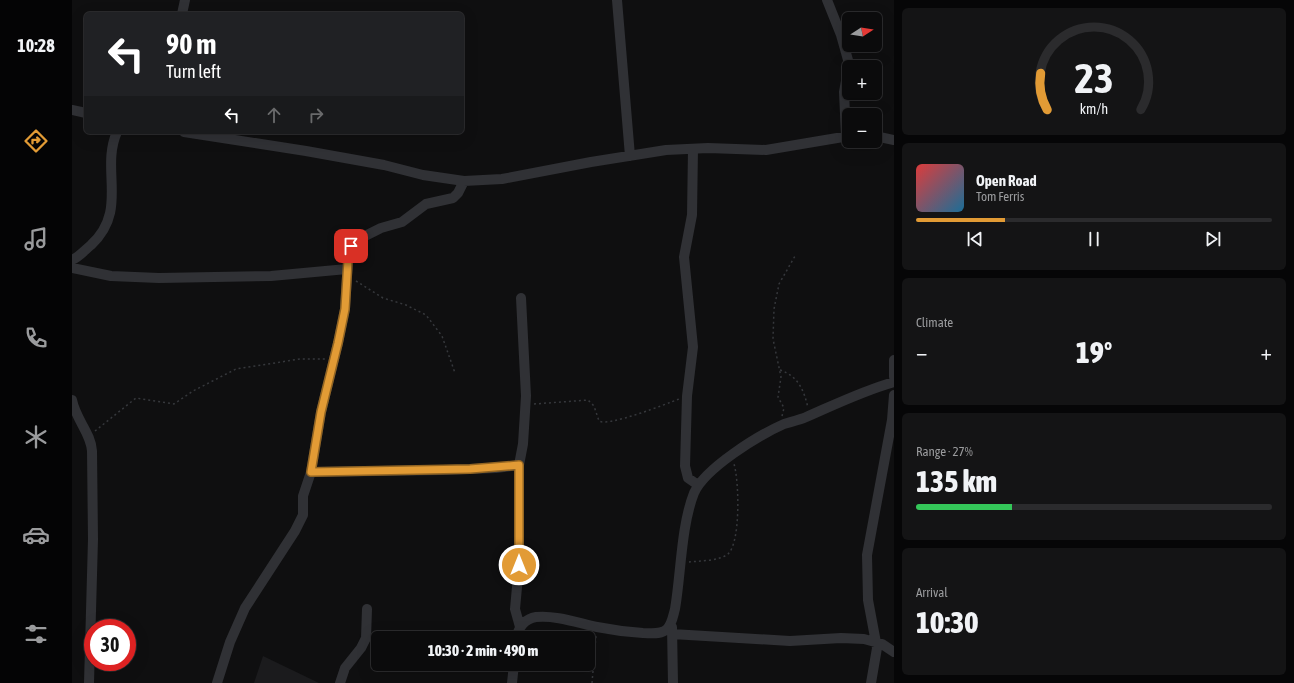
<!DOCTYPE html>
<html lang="en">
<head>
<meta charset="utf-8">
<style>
  :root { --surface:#0b0b0c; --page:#141415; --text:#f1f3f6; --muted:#9a9b9d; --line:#2b2b2d; --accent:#e29b35 }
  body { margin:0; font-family:"Asap Condensed",sans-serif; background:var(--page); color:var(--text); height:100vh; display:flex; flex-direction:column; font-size:15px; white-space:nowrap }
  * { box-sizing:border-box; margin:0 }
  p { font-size:13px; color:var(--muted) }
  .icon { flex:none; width:22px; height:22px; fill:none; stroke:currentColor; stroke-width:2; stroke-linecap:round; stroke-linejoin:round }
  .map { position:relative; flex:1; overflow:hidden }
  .details { display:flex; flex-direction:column; gap:8px; padding:8px; background:#060607; width:400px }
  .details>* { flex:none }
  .guide { position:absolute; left:12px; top:12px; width:380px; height:122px; border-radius:6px; box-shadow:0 4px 16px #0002,0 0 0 1px var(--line); background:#202124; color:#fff; overflow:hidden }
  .needle { width:26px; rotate:78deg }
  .buttons { position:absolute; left:770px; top:12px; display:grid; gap:8px }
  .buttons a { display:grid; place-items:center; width:40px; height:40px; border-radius:6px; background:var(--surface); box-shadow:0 4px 16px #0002,0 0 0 1px var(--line); font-size:20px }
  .speed { position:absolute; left:12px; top:619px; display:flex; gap:8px; font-size:20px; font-weight:700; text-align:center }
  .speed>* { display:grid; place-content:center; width:52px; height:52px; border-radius:50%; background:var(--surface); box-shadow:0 4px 16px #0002,0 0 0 1px var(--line); line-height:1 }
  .speed .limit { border:6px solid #d22; background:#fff; color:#111 }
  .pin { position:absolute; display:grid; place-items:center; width:34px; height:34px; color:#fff; margin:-17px; border-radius:8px; box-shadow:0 2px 6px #0006 }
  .me { position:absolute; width:44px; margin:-22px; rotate:0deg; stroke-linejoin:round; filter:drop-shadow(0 0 3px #0008) }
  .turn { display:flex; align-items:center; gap:14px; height:84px; padding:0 16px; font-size:18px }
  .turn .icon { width:52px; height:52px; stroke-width:2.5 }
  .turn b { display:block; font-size:28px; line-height:34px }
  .lanes { display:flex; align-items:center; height:38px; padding:0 16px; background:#0003; justify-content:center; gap:20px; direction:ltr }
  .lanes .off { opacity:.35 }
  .big { font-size:30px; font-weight:800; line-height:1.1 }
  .details .card { flex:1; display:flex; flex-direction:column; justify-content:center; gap:6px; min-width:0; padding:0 14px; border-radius:6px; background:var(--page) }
  .details .dial { align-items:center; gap:0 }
  .dial svg { height:104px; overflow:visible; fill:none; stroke:var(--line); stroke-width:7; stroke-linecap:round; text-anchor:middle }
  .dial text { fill:var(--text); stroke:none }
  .song { display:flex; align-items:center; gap:12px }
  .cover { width:48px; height:48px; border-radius:6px; background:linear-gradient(135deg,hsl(0 70% 55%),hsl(200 70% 35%)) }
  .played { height:4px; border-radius:2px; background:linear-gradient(90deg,var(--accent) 25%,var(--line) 25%) }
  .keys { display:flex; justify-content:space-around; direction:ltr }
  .heat { display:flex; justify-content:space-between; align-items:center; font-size:22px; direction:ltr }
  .charge { height:6px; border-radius:3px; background:linear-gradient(90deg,#34c759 27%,var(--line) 0) }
  .trip { position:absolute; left:299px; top:631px; width:224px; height:40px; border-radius:6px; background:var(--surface); box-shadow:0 4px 16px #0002,0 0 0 1px var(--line); font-weight:800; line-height:40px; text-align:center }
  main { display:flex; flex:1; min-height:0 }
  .tab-bar { display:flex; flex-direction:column; width:72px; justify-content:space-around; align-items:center; background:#040405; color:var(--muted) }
  .tab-bar .icon { width:28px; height:28px }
  .tab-bar .active { color:var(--accent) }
  .tab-bar b { font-size:18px; color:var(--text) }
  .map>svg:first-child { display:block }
  .built { fill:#1b1b1d }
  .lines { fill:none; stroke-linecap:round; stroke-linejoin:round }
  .path { stroke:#36383c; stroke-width:1.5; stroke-dasharray:2 3; stroke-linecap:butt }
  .minor { stroke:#303135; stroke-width:10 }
  .route-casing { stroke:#936522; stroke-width:10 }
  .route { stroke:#e29b35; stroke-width:7 }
</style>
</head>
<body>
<main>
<nav class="tab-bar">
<b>10:28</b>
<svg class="icon active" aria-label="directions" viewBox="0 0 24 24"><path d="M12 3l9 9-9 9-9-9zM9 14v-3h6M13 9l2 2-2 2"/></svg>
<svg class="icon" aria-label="music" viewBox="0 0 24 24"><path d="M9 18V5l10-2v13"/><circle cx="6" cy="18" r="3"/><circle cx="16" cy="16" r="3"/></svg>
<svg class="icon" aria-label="phone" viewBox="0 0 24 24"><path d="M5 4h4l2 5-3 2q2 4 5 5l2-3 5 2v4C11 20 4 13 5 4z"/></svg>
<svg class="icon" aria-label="climate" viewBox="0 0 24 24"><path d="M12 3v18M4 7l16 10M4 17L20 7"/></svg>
<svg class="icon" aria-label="car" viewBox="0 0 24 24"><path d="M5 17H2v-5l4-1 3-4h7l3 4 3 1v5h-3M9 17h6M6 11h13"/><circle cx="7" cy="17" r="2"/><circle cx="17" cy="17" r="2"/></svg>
<svg class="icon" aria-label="filters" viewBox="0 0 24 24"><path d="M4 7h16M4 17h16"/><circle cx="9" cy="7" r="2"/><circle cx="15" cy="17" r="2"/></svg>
</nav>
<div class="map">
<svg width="822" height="683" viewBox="0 0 822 683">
  <rect width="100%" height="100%" fill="#0f0f10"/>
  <!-- built -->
  <path class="built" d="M 191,656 L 247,683 L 182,683 Z"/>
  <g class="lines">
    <!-- path -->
    <path class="path" d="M 284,281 L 311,298 L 334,305 L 354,315 L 370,336 L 383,373
      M 708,370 C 726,376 732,390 736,408
      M 462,404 L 516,400 L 522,406 L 527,421 C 536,427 594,404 607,399
      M 710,416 L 712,408 L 706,397 L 709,377 L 701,339 L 702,309 L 707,284 L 723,256
      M 23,431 L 64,398 L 102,404 L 121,391 L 164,369 L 228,359 L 255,359
      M 617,562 C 627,561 647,561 656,554 C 669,542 667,480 662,464
      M 520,683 L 524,635"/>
    <!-- minor -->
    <path class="minor" d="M 545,0 L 558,156
      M 755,0 L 769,35 L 776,60 L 776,70 L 772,92 L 774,136
      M 110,14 L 113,0
      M 0,110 L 14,113
      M 112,132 L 234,151 L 312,165 L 351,175 L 392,181 L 430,179 L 519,162 L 594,150 L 636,148 L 694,150 L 777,136
      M 803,136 L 822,140
      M 621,149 L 620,215 L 612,257 L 621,347 L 615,396 L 613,466 L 616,478 L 626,485
      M 0,260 C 7,257 13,250 19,245 C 57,210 28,170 45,132
      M 0,268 L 39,276 L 87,278 L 199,276 L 275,269
      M 822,360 L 822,377
      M 0,400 C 4,420 19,433 20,451 L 21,539 L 17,683
      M 239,472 L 371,470 L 424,468 L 447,465
      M 448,627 L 443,609 L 447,565 L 447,465 L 451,444 L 454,396 L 449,298
      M 600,627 L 601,683
      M 600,634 L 718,641 L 769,638 L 792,639 L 810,644 L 822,652
      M 444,638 C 447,627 452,619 464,617 C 484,615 506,623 525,627 C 540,630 555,632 571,633 C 579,633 589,635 595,629 C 600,624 601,616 603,609 C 609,574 609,526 622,493 C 633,468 687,435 712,424 C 719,422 726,420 732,418 C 762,405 790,391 822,382
      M 145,683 L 158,642 L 173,608 L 223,531 L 231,515 L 231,496 L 239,472 L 249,412 L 266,343 L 273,309 L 276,260 L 279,246 L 285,240 L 309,228 L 330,222 L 354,204 L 381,198 L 386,193 L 392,181
      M 268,683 L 273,668 L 289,648 L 294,638 L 295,609
      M 440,683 L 442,664
      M 799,683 L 805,648 L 796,600 L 795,555 L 820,420 L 822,395"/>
  </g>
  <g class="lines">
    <!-- route casing -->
    <g class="route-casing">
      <path id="route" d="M 279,246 L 276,260 L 273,309 L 266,343 L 249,412 L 239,472 L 398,469 L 447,465 L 447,565"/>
    </g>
    <!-- route -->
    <use href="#route" class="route"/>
  </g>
</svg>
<div class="buttons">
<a><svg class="needle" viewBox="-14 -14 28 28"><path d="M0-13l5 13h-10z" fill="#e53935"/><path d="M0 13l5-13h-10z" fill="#9a9b9d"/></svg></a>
<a>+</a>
<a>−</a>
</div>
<div class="speed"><div class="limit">30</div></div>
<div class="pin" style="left:279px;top:246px;background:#d93025"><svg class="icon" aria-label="arrive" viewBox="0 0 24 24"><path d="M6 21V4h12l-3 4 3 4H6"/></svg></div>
<svg class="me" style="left:447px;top:565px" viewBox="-20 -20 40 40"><circle r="17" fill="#e29b35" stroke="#fff" stroke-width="3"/><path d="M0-11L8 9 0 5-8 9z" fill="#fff"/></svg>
<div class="trip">10:30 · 2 min · 490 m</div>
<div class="guide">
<div class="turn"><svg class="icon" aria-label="left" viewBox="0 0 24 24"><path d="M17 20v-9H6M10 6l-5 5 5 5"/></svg><div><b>90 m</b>Turn left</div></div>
<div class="lanes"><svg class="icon" aria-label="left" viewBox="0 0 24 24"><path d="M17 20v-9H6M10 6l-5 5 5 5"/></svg><svg class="icon off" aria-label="ahead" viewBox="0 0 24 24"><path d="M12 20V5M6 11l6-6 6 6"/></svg><svg class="icon off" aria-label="right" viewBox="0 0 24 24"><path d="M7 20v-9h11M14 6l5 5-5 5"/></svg></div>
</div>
</div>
<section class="details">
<div class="card dial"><svg viewBox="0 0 100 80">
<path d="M14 69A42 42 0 1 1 86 69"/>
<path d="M14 69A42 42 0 0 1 9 41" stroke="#e29b35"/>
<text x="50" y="56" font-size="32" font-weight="700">23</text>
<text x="50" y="72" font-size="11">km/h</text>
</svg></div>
<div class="card">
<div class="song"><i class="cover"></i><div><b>Open Road</b><p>Tom Ferris</p></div></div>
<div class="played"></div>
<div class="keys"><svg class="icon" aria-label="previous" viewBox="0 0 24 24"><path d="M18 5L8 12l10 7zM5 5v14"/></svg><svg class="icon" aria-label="pause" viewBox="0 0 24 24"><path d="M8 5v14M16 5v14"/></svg><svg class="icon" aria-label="next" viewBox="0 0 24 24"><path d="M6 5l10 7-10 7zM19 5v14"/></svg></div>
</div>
<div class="card"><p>Climate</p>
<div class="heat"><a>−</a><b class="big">19°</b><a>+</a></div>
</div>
<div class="card"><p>Range · 27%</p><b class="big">135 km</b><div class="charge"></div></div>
<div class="card"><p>Arrival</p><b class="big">10:30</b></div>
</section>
</main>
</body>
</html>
